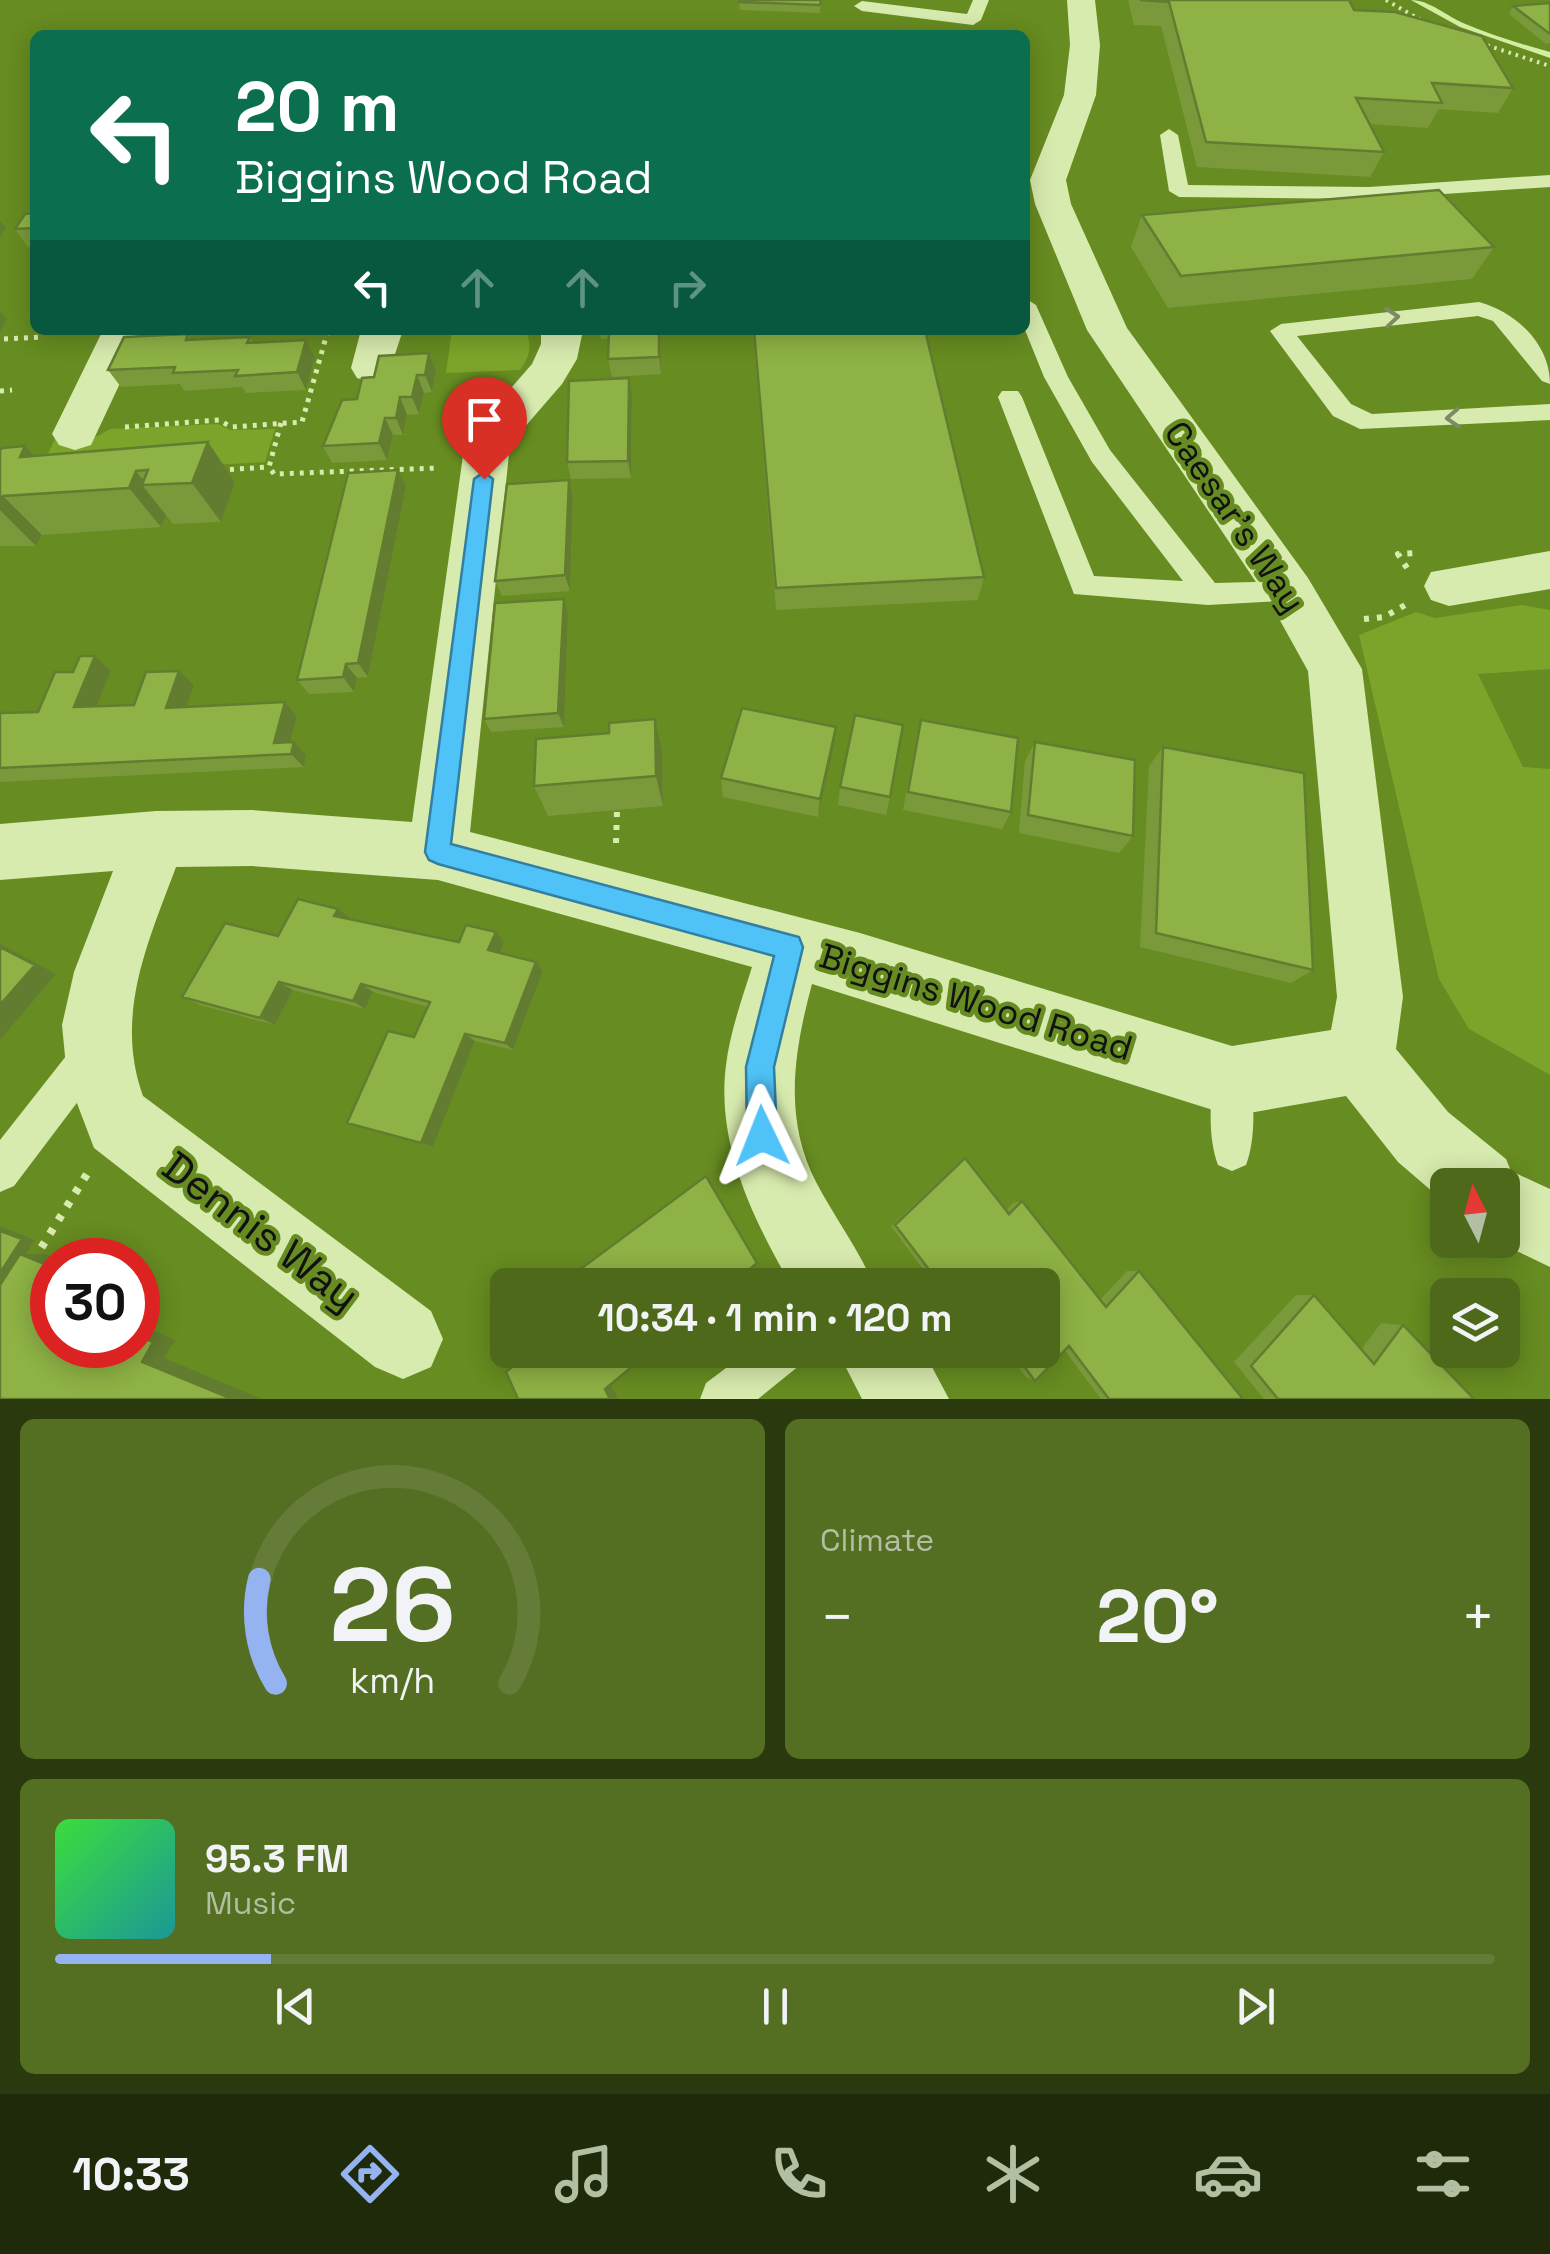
<!DOCTYPE html>
<html lang="en">
<head>
<meta charset="utf-8">
<style>
  :root { --surface:#4d6919; --page:#546f22; --text:#f1f3f6; --muted:#b3bfa2; --line:#647c38; --accent:#95b2f1 }
  body { margin:0; font-family:"Space Grotesk",sans-serif; background:var(--page); color:var(--text); height:100vh; display:flex; flex-direction:column; font-size:38px; white-space:nowrap }
  * { box-sizing:border-box; margin:0 }
  p { font-size:32px; color:var(--muted) }
  .icon { flex:none; width:55px; height:55px; fill:none; stroke:currentColor; stroke-width:2; stroke-linecap:round; stroke-linejoin:round }
  .map { position:relative; height:1399px; overflow:hidden }
  .side { display:flex; flex-direction:column; gap:20px; padding:20px; background:#2a3a0e; flex:1 }
  .side>* { flex:none }
  .banner { position:absolute; left:30px; top:30px; width:1000px; height:305px; border-radius:15px; box-shadow:0 5px 25px #0003; background:#0b6e4f; color:#fff; overflow:hidden }
  .needle { width:65px; rotate:354deg }
  .controls { position:absolute; left:1430px; top:1168px; display:grid; gap:20px }
  .controls a { display:grid; place-items:center; width:90px; height:90px; border-radius:15px; background:var(--surface); box-shadow:0 5px 25px #0003; font-size:50px }
  .speed { position:absolute; left:30px; top:1238px; display:flex; gap:20px; font-size:50px; font-weight:700; text-align:center }
  .speed>* { display:grid; place-content:center; width:130px; height:130px; border-radius:50%; background:var(--surface); box-shadow:0 5px 25px #0003; line-height:1 }
  .speed .limit { border:15px solid #d22; background:#fff; color:#111 }
  .pin { position:absolute; display:grid; place-items:center; width:85px; height:85px; color:#fff; margin:-102px -42px; border-radius:50% 50% 50% 0; rotate:-45deg; box-shadow:0 0 10px #0007 }
  .pin .icon { rotate:45deg }
  .me { position:absolute; width:110px; margin:-55px; rotate:358deg; stroke-linejoin:round; filter:drop-shadow(0 0 8px #0008) }
  .turn { display:flex; align-items:center; gap:35px; height:210px; padding:0 40px; font-size:45px }
  .turn .icon { width:130px; height:130px; stroke-width:2.5 }
  .turn b { display:block; font-size:70px; line-height:85px }
  .lanes { display:flex; align-items:center; height:95px; padding:0 40px; background:#0003; justify-content:center; gap:50px; direction:ltr }
  .lanes .off { opacity:.35 }
  .big { font-size:75px; font-weight:700; line-height:1.1 }
  .side .widget { flex:1; display:flex; flex-direction:column; justify-content:center; gap:15px; min-width:0; padding:0 35px; border-radius:15px; background:var(--page) }
  .side .dial { align-items:center; gap:0 }
  .dial svg { height:260px; overflow:visible; fill:none; stroke:var(--line); stroke-width:7; stroke-linecap:round; text-anchor:middle }
  .dial text { fill:var(--text); stroke:none }
  .song { display:flex; align-items:center; gap:30px }
  .cover { width:120px; height:120px; border-radius:15px; background:linear-gradient(135deg,hsl(120 70% 55%),hsl(180 70% 35%)) }
  .played { height:10px; border-radius:5px; background:linear-gradient(90deg,var(--accent) 15%,var(--line) 15%) }
  .keys { display:flex; justify-content:space-around; direction:ltr }
  .heat { display:flex; justify-content:space-between; align-items:center; font-size:55px; direction:ltr }
  .side .tiles { flex:1; display:grid; gap:20px; grid-template-columns:1fr 1fr }
  .widget:last-child { grid-column:span 2 }
  .trip { position:absolute; left:490px; top:1268px; width:570px; height:100px; border-radius:15px; background:var(--surface); box-shadow:0 5px 25px #0003; font-weight:700; line-height:100px; text-align:center }
  .menu { display:flex; height:160px; justify-content:space-around; align-items:center; background:#1f2a0a; color:var(--muted) }
  .menu .icon { width:70px; height:70px }
  .menu .on { color:var(--accent) }
  .menu b { font-size:45px; color:var(--text) }
  .map>svg:first-child { display:block }
  .green { fill:#7ca42a }
  .lines { fill:none; stroke-linecap:round; stroke-linejoin:round }
  .stream { fill:#d5eda1; fill-rule:evenodd }
  .path-far3 { stroke:#d8ebae; stroke-width:4; stroke-dasharray:2.5 5; stroke-linecap:butt }
  .path-far2 { stroke:#d8ebae; stroke-width:5; stroke-dasharray:4 6; stroke-linecap:butt }
  .path-far1 { stroke:#d8ebae; stroke-width:6; stroke-dasharray:5 8; stroke-linecap:butt }
  .path { stroke:#d8ebae; stroke-width:8; stroke-dasharray:6 10; stroke-linecap:butt }
  .service { fill:#d8ebae; fill-rule:evenodd }
  .minor { fill:#d8ebae; fill-rule:evenodd }
  .wall { fill:#7a993b }
  .shaded-wall { fill:#637d30 }
  .building { fill:#8eb245; stroke:#637d30; stroke-width:2.5 }
  .oneway { stroke:#7e8967 }
  .route { fill:#4fc3f7; stroke:#337fa1; stroke-width:2.5 }
  .labels { text-anchor:middle; dominant-baseline:central; stroke-width:9; stroke-linejoin:round; paint-order:stroke }
  .street-label { font-size:35px; fill:#111; stroke:#678c21 }
  .near-street-label { font-size:42px; fill:#111; stroke:#678c21 }
</style>
</head>
<body>
<div class="map">
<svg width="1550" height="1399" viewBox="0 0 1550 1399">
  <rect width="100%" height="100%" fill="#678c21"/>
  <!-- green -->
  <path class="green" d="M 452,330 L 526,330 C 532,347 530,356 520,370 L 446,373 Z
    M 218,424 L 230,430 L 275,429 L 265,462 L 38,475 L 55,439 L 98,436 L 110,429 Z
    M 1522,605 L 1550,610 L 1550,669 L 1478,674 L 1523,767 L 1550,769 L 1550,1075 L 1469,1029 L 1439,979 L 1359,635 L 1416,612 L 1435,618 Z"/>
  <g class="lines">
    <!-- stream -->
    <path class="stream" d="M 1411,0 C 1429,0 1447,16 1463,23 C 1491,35 1521,44 1550,52 L 1550,58 L 1460,27 Z"/>
    <!-- path-far3 -->
    <path class="path-far3" d="M 1386,0 L 1426,23
      M 1480,43 L 1550,66"/>
    <!-- path-far2 -->
    <path class="path-far2" d="M 4,339 L 41,337
      M 0,391 L 12,390
      M 281,423 L 269,467 L 274,474 L 438,468
      M 125,427 L 219,420 L 231,427 L 302,422 L 328,330
      M 220,470 L 269,467"/>
    <!-- path-far1 -->
    <path class="path-far1" d="M 1407,568 L 1398,554 L 1415,553
      M 1364,619 L 1384,617 L 1407,604
      M 616,843 L 617,810"/>
    <!-- path -->
    <path class="path" d="M 33,1261 L 87,1174"/>
    <!-- service -->
    <path class="service" d="M 973,0 L 989,0 L 981,20 L 973,25 L 862,11 L 854,6 L 862,1 L 967,14 Z
      M 1169,129 L 1178,135 L 1188,185 L 1369,187 L 1550,175 L 1550,187 L 1369,199 L 1179,197 L 1169,191 L 1160,135 Z
      M 1025,298 L 1036,305 L 1068,377 L 1110,450 L 1215,583 L 1290,581 L 1300,584 L 1304,592 L 1300,600 L 1208,605 L 1074,594 L 998,397 L 1002,391 L 1018,391 L 1022,397 L 1094,576 L 1183,581 L 1092,462 L 1044,377 L 1025,330 Z
      M 1479,302 C 1516,312 1550,344 1550,384 L 1542,381 L 1493,321 L 1478,316 L 1297,336 L 1351,404 L 1372,414 L 1550,404 L 1550,420 L 1360,429 L 1333,416 L 1270,331 L 1281,324 Z
      M 94,1031 L 107,1037 L 113,1050 L 107,1063 L 14,1186 L 0,1192 L 0,1140 L 81,1037 Z
      M 1232,1062 L 1245,1068 C 1256,1093 1256,1139 1246,1165 L 1232,1171 L 1218,1165 C 1208,1139 1208,1093 1219,1068 Z
      M 750,1350 L 807,1350 L 800,1365 L 758,1399 L 700,1399 L 706,1383 Z"/>
    <!-- minor -->
    <path class="minor" d="M 1067,0 L 1095,0 L 1100,45 L 1096,95 L 1066,180 L 1071,204 L 1127,328 L 1308,578 L 1362,669 L 1403,997 L 1396,1049 L 1448,1112 L 1506,1159 L 1511,1171 L 1550,1189 L 1550,1267 L 1494,1240 L 1502,1240 L 1502,1185 L 1448,1185 L 1448,1205 L 1398,1162 L 1346,1096 L 1232,1116 L 812,984 C 794,1051 783,1118 816,1182 C 835,1218 858,1248 874,1285 L 791,1285 C 753,1219 716,1144 726,1065 C 730,1032 742,999 752,967 L 438,880 L 252,866 L 176,867 C 148,942 114,1016 143,1096 L 431,1311 L 443,1339 L 431,1367 L 403,1379 L 375,1367 L 94,1148 L 67,1077 L 62,1025 L 74,972 L 113,871 L 0,880 L 0,824 L 156,811 L 252,810 L 412,822 L 465,441 L 532,364 L 541,344 L 541,330 L 583,330 L 577,359 L 562,384 L 510,444 L 470,832 L 860,933 L 1232,1046 L 1331,1030 L 1337,997 L 1308,671 L 1272,606 L 1087,330 L 1035,204 L 1030,180 L 1064,95 L 1070,45 Z
      M 103,330 L 145,330 L 91,445 L 75,450 L 59,445 L 52,434 Z
      M 361,330 L 403,330 L 387,378 L 372,382 L 357,378 L 351,368 Z
      M 1550,551 L 1550,589 L 1449,606 L 1431,600 L 1424,586 L 1431,572 Z
      M 837,1350 L 923,1350 L 949,1399 L 862,1399 Z"/>
  </g>
  <!-- wall -->
  <path class="wall" d="M 821,0 L 820,13 L 740,10 L 739,2 Z
    M 1128,0 L 1349,0 L 1354,10 L 1513,88 L 1498,113 L 1439,109 L 1428,128 L 1370,124 L 1384,152 L 1370,177 L 1197,167 L 1161,26 L 1134,25 Z
    M 1550,3 L 1550,43 L 1546,44 L 1509,14 L 1513,6 Z
    M 35,213 L 35,247 L 28,247 L 15,229 Z
    M 1142,215 L 1494,247 L 1472,279 L 1168,308 L 1131,247 Z
    M 599,330 L 660,330 L 661,374 L 612,377 L 608,359 L 609,338 L 601,339 Z
    M 753,330 L 925,330 L 984,577 L 978,600 L 776,610 Z
    M 188,334 L 191,339 L 250,337 L 253,342 L 306,340 L 315,357 L 306,390 L 246,393 L 242,387 L 184,391 L 180,384 L 121,387 L 108,370 Z
    M 429,353 L 436,370 L 432,392 L 424,393 L 419,414 L 407,415 L 403,435 L 393,435 L 387,460 L 332,463 L 323,446 L 374,377 Z
    M 632,396 L 631,478 L 571,479 L 567,462 Z
    M 208,442 L 235,482 L 221,522 L 173,524 L 166,515 L 161,527 L 42,535 L 36,546 L 0,546 L 0,448 L 25,446 L 33,456 Z
    M 569,480 L 573,497 L 570,591 L 502,596 L 495,581 Z
    M 406,487 L 368,677 L 357,678 L 354,692 L 309,694 L 297,680 Z
    M 568,614 L 564,727 L 491,732 L 484,719 Z
    M 95,656 L 111,671 L 97,706 L 134,705 L 194,685 L 186,707 L 285,702 L 297,716 L 290,742 L 294,742 L 306,755 L 304,767 L 0,782 L 0,713 L 38,712 L 73,672 Z
    M 921,720 L 1011,812 L 1002,829 L 903,810 L 916,740 Z
    M 1035,742 L 1133,836 L 1119,853 L 1019,833 L 1025,761 Z
    M 834,746 L 818,817 L 723,797 L 721,778 Z
    M 1163,747 L 1313,970 L 1291,983 L 1140,947 L 1149,766 Z
    M 662,751 L 663,806 L 548,816 L 534,786 Z
    M 840,787 L 890,797 L 886,815 L 838,805 Z
    M 350,919 L 459,942 L 504,942 L 499,953 L 536,962 L 543,971 L 513,1050 L 475,1041 L 433,1147 L 347,1123 L 414,1037 L 428,1007 L 373,992 L 365,1009 L 293,990 L 275,1025 L 200,1005 L 182,997 L 278,936 Z
    M 965,1158 L 1007,1210 L 1013,1203 L 1022,1201 L 1100,1300 L 1127,1271 L 1139,1271 L 1243,1399 L 1101,1399 L 1065,1351 L 1035,1381 L 1026,1377 L 1005,1350 L 1042,1350 L 1042,1285 L 957,1285 L 948,1273 L 940,1284 L 934,1284 L 891,1226 L 959,1162 Z
    M 1296,1295 L 1314,1295 L 1361,1350 L 1381,1323 L 1403,1325 L 1474,1399 L 1264,1399 L 1234,1362 Z"/>
  <!-- shaded-wall -->
  <path class="shaded-wall" d="M 0,221 L 6,228 L 0,238 Z
    M 0,311 L 7,319 L 0,332 Z
    M 659,330 L 660,330 L 661,374 L 659,357 Z
    M 306,340 L 315,357 L 306,390 L 297,372 Z
    M 429,353 L 436,370 L 432,392 L 425,375 Z
    M 417,375 L 424,393 L 419,414 L 412,397 Z
    M 629,378 L 632,396 L 631,478 L 628,461 Z
    M 400,397 L 407,415 L 403,435 L 396,418 Z
    M 385,418 L 393,435 L 387,460 L 379,443 Z
    M 208,442 L 235,482 L 221,522 L 192,483 Z
    M 25,446 L 61,486 L 20,457 Z
    M 398,470 L 406,487 L 368,677 L 358,663 Z
    M 136,471 L 147,485 L 142,485 L 166,515 L 161,527 L 129,488 Z
    M 569,480 L 573,497 L 570,591 L 565,575 Z
    M 3,496 L 42,535 L 36,546 L 0,510 L 0,501 Z
    M 564,599 L 568,614 L 564,727 L 558,713 Z
    M 95,656 L 111,671 L 91,721 L 74,707 Z
    M 346,664 L 357,678 L 354,692 L 343,677 Z
    M 179,671 L 194,685 L 181,722 L 166,708 Z
    M 285,702 L 297,716 L 287,754 L 274,743 Z
    M 655,719 L 662,751 L 663,806 L 656,776 Z
    M 836,727 L 834,746 L 818,817 L 820,799 Z
    M 294,742 L 306,755 L 304,767 L 291,754 Z
    M 338,909 L 351,919 L 334,916 Z
    M 496,932 L 504,942 L 497,959 L 488,950 Z
    M 0,944 L 56,974 L 0,1040 Z
    M 536,962 L 543,971 L 513,1050 L 505,1043 Z
    M 279,982 L 293,990 L 275,1025 L 260,1018 Z
    M 361,984 L 373,992 L 365,1009 L 353,1001 Z
    M 465,1034 L 475,1041 L 433,1147 L 421,1143 Z
    M 0,1226 L 35,1240 L 26,1254 L 45,1254 L 60,1260 L 52,1260 L 52,1267 L 0,1295 Z
    M 138,1323 L 175,1340 L 164,1358 L 262,1399 L 232,1399 L 142,1362 L 138,1335 Z
    M 611,1385 L 618,1399 L 610,1399 L 605,1389 Z"/>
  <!-- building -->
  <path class="building" d="M 740,0 L 821,0 L 820,5 L 739,2 Z
    M 1140,0 L 1349,0 L 1354,10 L 1395,12 L 1482,36 L 1513,88 L 1432,83 L 1442,103 L 1356,98 L 1384,152 L 1206,142 L 1169,2 Z
    M 1550,3 L 1550,34 L 1513,6 Z
    M 1439,190 L 1494,247 L 1181,276 L 1142,215 Z
    M 35,213 L 35,228 L 15,229 L 25,214 Z
    M 609,330 L 659,330 L 659,357 L 608,359 Z
    M 754,330 L 925,330 L 984,577 L 776,588 Z
    M 188,334 L 186,340 L 250,337 L 247,343 L 306,340 L 297,372 L 235,376 L 238,370 L 173,373 L 175,367 L 108,370 L 124,337 Z
    M 429,353 L 425,375 L 417,375 L 412,397 L 400,397 L 396,418 L 385,418 L 379,443 L 323,446 L 342,400 L 357,399 L 362,378 L 374,377 L 379,356 Z
    M 629,378 L 628,461 L 567,462 L 569,381 Z
    M 208,442 L 192,483 L 142,485 L 148,470 L 136,471 L 129,488 L 3,496 L 0,501 L 0,450 L 2,448 L 25,446 L 20,457 Z
    M 398,470 L 358,663 L 346,664 L 343,677 L 297,680 L 348,473 Z
    M 569,480 L 565,575 L 495,581 L 507,484 Z
    M 564,599 L 558,713 L 484,719 L 495,603 Z
    M 80,656 L 95,656 L 74,707 L 134,705 L 146,672 L 179,671 L 166,708 L 285,702 L 274,743 L 294,742 L 291,754 L 0,768 L 0,713 L 38,712 L 55,672 L 73,672 Z
    M 742,708 L 836,727 L 820,799 L 721,778 Z
    M 855,715 L 903,725 L 890,797 L 840,787 Z
    M 655,719 L 656,776 L 534,786 L 536,739 L 609,733 L 609,723 Z
    M 921,720 L 1018,738 L 1011,812 L 908,792 Z
    M 1035,742 L 1135,760 L 1133,836 L 1028,815 Z
    M 1163,747 L 1304,773 L 1313,970 L 1156,933 Z
    M 298,899 L 338,909 L 334,916 L 459,942 L 466,925 L 496,932 L 488,950 L 536,962 L 505,1043 L 465,1034 L 421,1143 L 347,1123 L 388,1031 L 414,1037 L 430,1002 L 361,984 L 353,1001 L 279,982 L 260,1018 L 182,997 L 225,923 L 278,936 Z
    M 0,947 L 35,965 L 0,1005 Z
    M 965,1158 L 1009,1214 L 1022,1201 L 1106,1307 L 1139,1271 L 1243,1399 L 1109,1399 L 1069,1346 L 1035,1381 L 1012,1350 L 1042,1350 L 1042,1285 L 963,1285 L 951,1270 L 940,1284 L 895,1225 Z
    M 706,1176 L 757,1263 L 731,1285 L 559,1285 Z
    M 0,1231 L 22,1239 L 0,1273 Z
    M 20,1254 L 52,1267 L 52,1345 L 138,1345 L 138,1335 L 153,1342 L 142,1362 L 232,1399 L 0,1399 L 0,1285 Z
    M 1314,1295 L 1374,1364 L 1403,1325 L 1474,1399 L 1278,1399 L 1251,1366 Z
    M 533,1350 L 652,1350 L 605,1389 L 610,1399 L 518,1399 L 506,1372 Z"/>
  <!-- one-way arrows -->
  <defs><path id="oneway-chevron" d="M-2-3.5L2.5 0L-2 3.5" fill="none" stroke-width="1.6" stroke-linecap="round" stroke-linejoin="round" transform="scale(2.5)"/></defs>
  <g class="oneway">
    <use href="#oneway-chevron" transform="translate(1392 317) rotate(-5)"/>
    <use href="#oneway-chevron" transform="translate(1453 418) rotate(177)"/>
  </g>
  <!-- route -->
  <path class="route" d="M 484,472 L 493,479 L 451,844 L 799,937 L 803,947 L 774,1067 L 777,1136 L 773,1146 L 762,1151 L 752,1146 L 747,1136 L 746,1067 L 774,956 L 438,864 L 429,860 L 425,852 L 474,479 Z"/>
  <g class="labels">
    <!-- street labels -->
    <g class="street-label">
      <text transform="translate(1235 517) rotate(56)">Caesar's Way</text>
      <text transform="translate(976 1002) rotate(17)">Biggins Wood Road</text>
    </g>
    <!-- near-street labels -->
    <g class="near-street-label">
      <text transform="translate(261 1231) rotate(37)">Dennis Way</text>
    </g>
  </g>
</svg>
<div class="controls">
<a><svg class="needle" viewBox="-14 -14 28 28"><path d="M0-13l5 13h-10z" fill="#e53935"/><path d="M0 13l5-13h-10z" fill="#b3bfa2"/></svg></a>
<a><svg class="icon" aria-label="layers" viewBox="0 0 24 24"><path d="M12 4l9 5-9 5-9-5zM3 14l9 5 9-5"/></svg></a>
</div>
<div class="speed"><div class="limit">30</div></div>
<div class="pin" style="left:484px;top:479px;background:#d93025"><svg class="icon" aria-label="arrive" viewBox="0 0 24 24"><path d="M6 21V4h12l-3 4 3 4H6"/></svg></div>
<svg class="me" style="left:762px;top:1136px" viewBox="-20 -20 40 40"><path d="M0-17L14 15 0 8-14 15z" fill="#4fc3f7" stroke="#fff" stroke-width="4"/></svg>
<div class="trip">10:34 · 1 min · 120 m</div>
<div class="banner">
<div class="turn"><svg class="icon" aria-label="left" viewBox="0 0 24 24"><path d="M17 20v-9H6M10 6l-5 5 5 5"/></svg><div><b>20 m</b>Biggins Wood Road</div></div>
<div class="lanes"><svg class="icon" aria-label="left" viewBox="0 0 24 24"><path d="M17 20v-9H6M10 6l-5 5 5 5"/></svg><svg class="icon off" aria-label="ahead" viewBox="0 0 24 24"><path d="M12 20V5M6 11l6-6 6 6"/></svg><svg class="icon off" aria-label="ahead" viewBox="0 0 24 24"><path d="M12 20V5M6 11l6-6 6 6"/></svg><svg class="icon off" aria-label="right" viewBox="0 0 24 24"><path d="M7 20v-9h11M14 6l5 5-5 5"/></svg></div>
</div>
</div>
<section class="side">
<div class="tiles">
<div class="widget dial"><svg viewBox="0 0 100 80">
<path d="M14 69A42 42 0 1 1 86 69"/>
<path d="M14 69A42 42 0 0 1 9 37" stroke="#95b2f1"/>
<text x="50" y="56" font-size="32" font-weight="700">26</text>
<text x="50" y="72" font-size="11">km/h</text>
</svg></div>
<div class="widget"><p>Climate</p>
<div class="heat"><a>−</a><b class="big">20°</b><a>+</a></div>
</div>
<div class="widget">
<div class="song"><i class="cover"></i><div><b>95.3 FM</b><p>Music</p></div></div>
<div class="played"></div>
<div class="keys"><svg class="icon" aria-label="previous" viewBox="0 0 24 24"><path d="M18 5L8 12l10 7zM5 5v14"/></svg><svg class="icon" aria-label="pause" viewBox="0 0 24 24"><path d="M8 5v14M16 5v14"/></svg><svg class="icon" aria-label="next" viewBox="0 0 24 24"><path d="M6 5l10 7-10 7zM19 5v14"/></svg></div>
</div>
</div>
</section>
<nav class="menu">
<b>10:33</b>
<svg class="icon on" aria-label="directions" viewBox="0 0 24 24"><path d="M12 3l9 9-9 9-9-9zM9 14v-3h6M13 9l2 2-2 2"/></svg>
<svg class="icon" aria-label="music" viewBox="0 0 24 24"><path d="M9 18V5l10-2v13"/><circle cx="6" cy="18" r="3"/><circle cx="16" cy="16" r="3"/></svg>
<svg class="icon" aria-label="phone" viewBox="0 0 24 24"><path d="M5 4h4l2 5-3 2q2 4 5 5l2-3 5 2v4C11 20 4 13 5 4z"/></svg>
<svg class="icon" aria-label="climate" viewBox="0 0 24 24"><path d="M12 3v18M4 7l16 10M4 17L20 7"/></svg>
<svg class="icon" aria-label="car" viewBox="0 0 24 24"><path d="M5 17H2v-5l4-1 3-4h7l3 4 3 1v5h-3M9 17h6M6 11h13"/><circle cx="7" cy="17" r="2"/><circle cx="17" cy="17" r="2"/></svg>
<svg class="icon" aria-label="filters" viewBox="0 0 24 24"><path d="M4 7h16M4 17h16"/><circle cx="9" cy="7" r="2"/><circle cx="15" cy="17" r="2"/></svg>
</nav>
</body>
</html>
